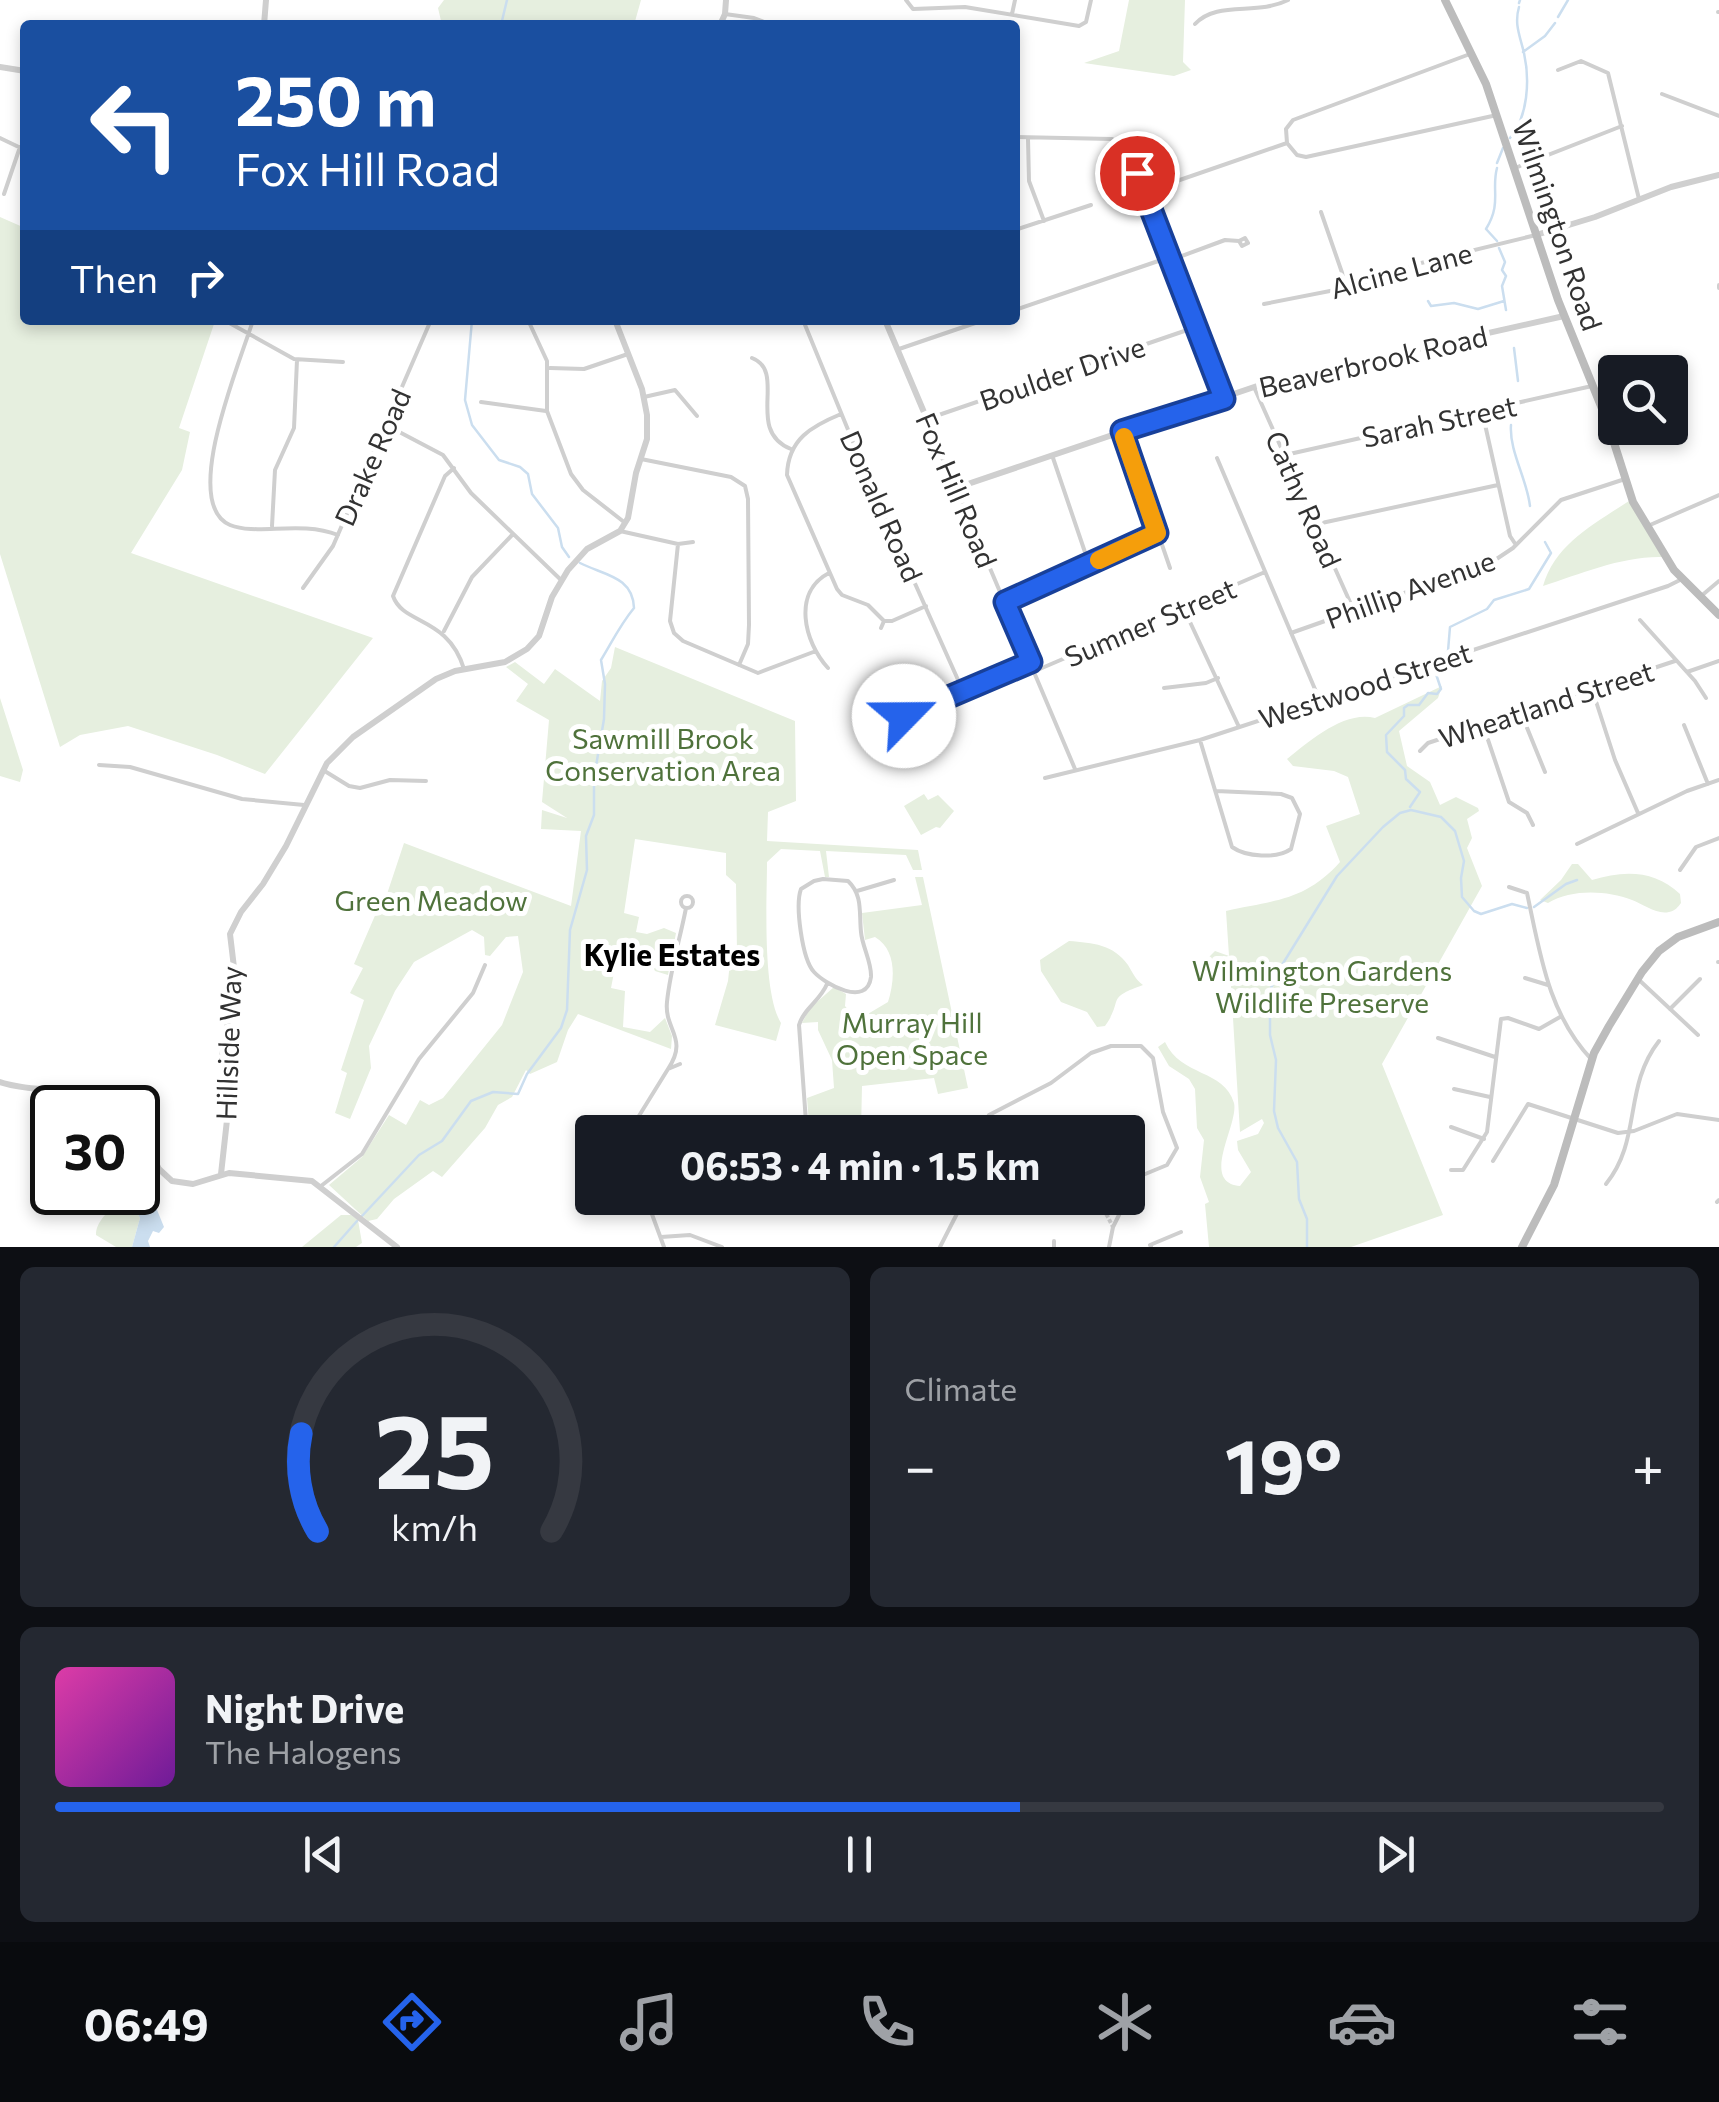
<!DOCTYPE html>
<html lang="en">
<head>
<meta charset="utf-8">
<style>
  :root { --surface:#171b24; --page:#242831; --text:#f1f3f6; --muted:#9ea1a6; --line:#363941; --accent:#2563eb }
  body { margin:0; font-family:Commissioner,sans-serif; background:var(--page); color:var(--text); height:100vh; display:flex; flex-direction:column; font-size:38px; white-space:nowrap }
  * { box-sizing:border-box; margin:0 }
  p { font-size:32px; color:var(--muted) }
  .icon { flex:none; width:55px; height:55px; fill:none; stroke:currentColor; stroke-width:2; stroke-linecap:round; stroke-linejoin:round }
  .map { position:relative; height:1247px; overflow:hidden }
  .sheet { display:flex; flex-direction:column; gap:20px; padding:20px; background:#0d0f14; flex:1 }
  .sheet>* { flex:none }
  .top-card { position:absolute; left:20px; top:20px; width:1000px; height:305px; border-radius:10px; box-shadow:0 5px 15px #0003; background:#1a4fa0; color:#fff; overflow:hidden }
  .controls { position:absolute; left:1598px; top:355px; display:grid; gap:20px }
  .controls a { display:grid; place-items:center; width:90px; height:90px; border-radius:10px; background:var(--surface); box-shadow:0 5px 15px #0003; font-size:50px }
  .speed { position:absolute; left:30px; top:1085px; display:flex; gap:20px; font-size:50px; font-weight:700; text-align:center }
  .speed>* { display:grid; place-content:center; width:130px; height:130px; border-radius:50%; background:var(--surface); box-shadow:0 5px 15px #0003; line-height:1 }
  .speed .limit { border:5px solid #111; border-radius:15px; background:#fff; color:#111 }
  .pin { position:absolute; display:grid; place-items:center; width:85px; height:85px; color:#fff; margin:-42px; border:5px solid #fff; border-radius:50%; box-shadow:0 2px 10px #0007 }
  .me { position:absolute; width:110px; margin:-55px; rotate:67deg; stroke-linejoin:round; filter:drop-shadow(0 0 8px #0008) }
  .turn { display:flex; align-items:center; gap:35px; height:210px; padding:0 50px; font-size:45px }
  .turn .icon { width:130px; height:130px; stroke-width:2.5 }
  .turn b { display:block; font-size:70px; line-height:85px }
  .then { display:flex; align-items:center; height:95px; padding:0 50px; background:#0003; gap:20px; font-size:38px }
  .big { font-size:75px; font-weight:700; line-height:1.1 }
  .sheet .tile { flex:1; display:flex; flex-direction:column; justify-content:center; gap:15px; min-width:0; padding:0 35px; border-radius:15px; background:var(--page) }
  .sheet .dial { align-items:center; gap:0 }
  .dial svg { height:260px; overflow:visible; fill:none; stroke:var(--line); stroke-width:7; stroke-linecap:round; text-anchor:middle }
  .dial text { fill:var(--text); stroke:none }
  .song { display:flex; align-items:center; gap:30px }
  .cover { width:120px; height:120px; border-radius:15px; background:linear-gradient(135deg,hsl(320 70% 55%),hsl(280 70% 35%)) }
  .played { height:10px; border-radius:5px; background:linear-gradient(90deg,var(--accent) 60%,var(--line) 60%) }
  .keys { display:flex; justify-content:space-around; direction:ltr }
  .heat { display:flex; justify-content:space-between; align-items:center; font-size:55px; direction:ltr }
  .sheet .tiles { flex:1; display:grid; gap:20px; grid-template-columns:1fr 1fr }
  .tile:last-child { grid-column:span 2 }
  .trip { position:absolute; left:575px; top:1115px; width:570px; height:100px; border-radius:10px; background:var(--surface); box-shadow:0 5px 15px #0003; font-weight:700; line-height:100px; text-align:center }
  .tab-bar { display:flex; height:160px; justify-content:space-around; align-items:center; background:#090b0e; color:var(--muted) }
  .tab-bar .icon { width:70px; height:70px }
  .tab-bar .current { color:var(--accent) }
  .tab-bar b { font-size:45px; color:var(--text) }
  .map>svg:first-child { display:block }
  .green { fill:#e6efdf }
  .water { fill:#cbdeef }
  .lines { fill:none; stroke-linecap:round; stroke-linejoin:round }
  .stream { stroke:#cbdeef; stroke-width:2.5 }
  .minor-tunnel { stroke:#d6d6d6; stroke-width:4; stroke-dasharray:4 2; stroke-linecap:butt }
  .minor { stroke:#cfcfcf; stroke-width:4 }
  .tertiary { stroke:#cfcfcf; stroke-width:6 }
  .secondary { stroke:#bcbcbc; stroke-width:8 }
  .route-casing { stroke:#184099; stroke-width:25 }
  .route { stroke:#2563eb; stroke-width:18 }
  .slow { stroke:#f59e0b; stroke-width:18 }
  .labels { text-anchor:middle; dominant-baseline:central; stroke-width:10; stroke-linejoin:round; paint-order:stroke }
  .street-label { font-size:28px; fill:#323232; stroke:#fff }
  .park-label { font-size:28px; fill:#4f723b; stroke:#fff }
  .neighbourhood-label { font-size:30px; font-weight:bold; fill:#000; stroke:#fff }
</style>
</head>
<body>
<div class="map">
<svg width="1719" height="1247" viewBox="0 0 1719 1247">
  <rect width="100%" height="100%" fill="#fff"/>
  <!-- green -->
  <path class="green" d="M 444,0 L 641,0 L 634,25 L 442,25 L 438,8 Z
    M 1129,0 L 1185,0 L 1183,62 L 1191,70 L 1174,76 L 1084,63 L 1119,51 Z
    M 0,217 L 25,228 L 25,320 L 215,321 L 179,428 L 190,432 L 182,470 L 131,553 L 373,638 L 265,774 L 217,755 L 128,726 L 80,735 L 60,747 L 0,554 Z
    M 1629,501 L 1662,557 C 1622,556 1580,574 1543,586 C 1555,544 1594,524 1629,501 Z
    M 615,647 L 795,721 L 796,801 L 768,812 L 767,841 L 918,850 L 922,870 L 913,870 L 906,855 L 826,851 L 829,877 L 825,877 L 820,851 L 781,849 L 767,862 C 767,900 762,992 781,1023 L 776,1041 L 715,1025 L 728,981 L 731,953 L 737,953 L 736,884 L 726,875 L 726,853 L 635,839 L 624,913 L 639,917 L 636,932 L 647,934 L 664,928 L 676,933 L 668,975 L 655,971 L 647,954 L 619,947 L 611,988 L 625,991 L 623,1027 L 650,1032 L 665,1018 L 672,1036 L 671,1049 L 578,1014 L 568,1030 L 557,1062 L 530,1074 L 526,1070 L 512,1097 L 498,1105 L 485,1128 L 442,1177 L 433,1171 L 394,1199 L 377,1219 L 368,1221 L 329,1185 L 362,1157 L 389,1115 L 406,1125 L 420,1100 L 429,1105 L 443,1098 L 502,1025 L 523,972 L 518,936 L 506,937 L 490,956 L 485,955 L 484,937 L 472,930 L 414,962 L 395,991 L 369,1046 L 371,1068 L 350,1119 L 335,1113 L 347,1073 L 341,1070 L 364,1000 L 350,993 L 363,968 L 354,964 L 380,904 L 383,906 L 404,843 L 571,906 L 581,831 L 541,829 L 542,810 L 567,818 L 542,802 L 549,720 L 516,701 L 528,684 L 506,667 L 515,662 L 544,684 L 555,669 L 600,701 L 602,681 L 611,668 Z
    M 1442,686 L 1438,698 L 1399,731 L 1407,766 L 1430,782 L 1440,805 L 1456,797 L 1478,808 L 1479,811 L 1467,819 L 1472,838 L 1467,848 L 1482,886 L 1382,1064 L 1443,1215 L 1351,1247 L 1209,1247 L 1205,1204 L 1209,1202 L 1200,1177 L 1204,1140 L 1197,1128 L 1195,1089 L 1189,1079 L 1169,1066 L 1158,1047 L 1165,1042 C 1181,1077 1224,1069 1234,1103 C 1239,1125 1199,1182 1240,1186 L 1251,1172 L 1238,1150 L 1237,1141 L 1258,1134 L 1264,1123 L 1262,1119 L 1240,1132 L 1231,986 L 1205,966 L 1207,959 L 1215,951 L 1229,956 L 1226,911 C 1275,900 1305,901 1340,862 L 1326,826 L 1360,814 L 1348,777 L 1334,771 L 1293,766 L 1287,759 C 1309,741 1345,710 1375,718 Z
    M 0,698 L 23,770 L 20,782 L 0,776 Z
    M 924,794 L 928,800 L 938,795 L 954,811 L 940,828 L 936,827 L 921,835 L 904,806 Z
    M 1572,864 L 1578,864 L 1592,880 C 1624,870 1655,870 1680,894 L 1681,903 C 1678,907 1675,911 1669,912 C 1657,915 1643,904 1632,900 C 1606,890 1571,889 1548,903 L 1540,900 L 1561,880 Z
    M 915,877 L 923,877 L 968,1088 L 938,1094 L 934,1078 L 862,1086 L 861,1131 L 817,1132 L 809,1123 L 807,1098 L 834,1088 L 832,1060 L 818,1030 L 818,1022 L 802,1023 L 810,1008 L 834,987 L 846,994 L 845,1006 L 854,1017 L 861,1018 L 888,1002 C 895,980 897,950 875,937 L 865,940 L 862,913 L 922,905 Z
    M 1069,941 C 1093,943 1113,944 1128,965 C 1133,973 1135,979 1143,985 C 1104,999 1125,998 1105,1026 L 1097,1027 L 1087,1012 L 1061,1002 L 1041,971 L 1040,960 Z
    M 115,1193 L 128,1193 L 140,1218 L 132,1247 L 116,1247 L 96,1235 C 96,1217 116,1211 115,1193 Z
    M 341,1215 L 351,1215 L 358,1220 L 362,1243 L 356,1247 L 302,1247 Z"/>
  <!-- water -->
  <path class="water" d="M 138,1181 L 155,1205 L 164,1227 L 159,1233 L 153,1231 L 148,1241 L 150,1247 L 132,1247 L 140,1218 L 128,1193 L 138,1192 Z"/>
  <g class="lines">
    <!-- stream -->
    <path class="stream" d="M 1519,3 L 1520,0
      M 1558,17 L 1568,0
      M 501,25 L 507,0
      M 1523,52 L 1545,36 L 1555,23
      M 1510,138 C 1528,117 1530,80 1524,53 C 1520,36 1514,24 1519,7
      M 1497,163 L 1503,148
      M 1497,168 C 1491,190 1502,203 1486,229 L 1497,241
      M 1499,248 L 1505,262 L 1502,270 L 1506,276 L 1502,286 L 1506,310
      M 1428,301 L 1431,306 L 1454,303 L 1478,309 L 1504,301
      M 472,320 L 465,400 L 472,425 L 499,460 L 520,467 L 528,474 L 532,494 L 558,528 L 562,547 L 569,557
      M 1514,348 L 1518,381
      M 1511,425 C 1509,451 1527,479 1530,506
      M 1444,656 L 1448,651 L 1450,627 L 1487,609 L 1494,600 L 1529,589 L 1551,553 L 1545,542
      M 1410,807 L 1420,792 L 1406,779 L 1405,770 L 1387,752 L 1386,735 L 1404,716 L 1404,708 L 1408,705 L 1419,705 L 1428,693 L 1437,694 L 1441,689 L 1434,668
      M 1534,907 L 1566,884 L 1577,880
      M 362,1216 L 419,1155 L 442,1141 L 471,1101 L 493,1092 L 518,1094 L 527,1074 L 561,1028 L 567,1010 L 570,930 L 587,870 L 586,836 L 594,815 L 594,778 L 604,719 L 605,684 L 601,660 C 612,642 620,625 634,608 C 633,576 603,575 580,563
      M 334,1247 L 357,1221
      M 1307,1247 L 1307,1219 L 1299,1199 L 1297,1162 L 1278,1128 L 1274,1111 L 1276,1060 L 1270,1035 L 1270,990 L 1282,965 L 1337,876 L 1383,827 L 1400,813 L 1411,810 L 1441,817 L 1455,831 L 1464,861 L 1461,878 L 1462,897 L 1474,911 L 1481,914 L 1512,904 L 1527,908"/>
    <!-- minor-tunnel -->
    <path class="minor-tunnel" d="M 1098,1198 L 1113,1227"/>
    <!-- minor -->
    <path class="minor" d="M 906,0 L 913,9 L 965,7 L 1079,26 L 1086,22 L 1091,0
      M 1718,12 L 1719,12
      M 725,14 L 754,18 L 772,25
      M 1012,14 L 1015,0
      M 1195,24 C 1217,0 1257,16 1288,0
      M 1558,70 L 1581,61 L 1608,73 L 1639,199
      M 1662,94 L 1719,116
      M 1015,137 L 1112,139 L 1126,147 L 1223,395
      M 0,138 L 25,150
      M 1028,139 L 1029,181 L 1044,221
      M 1287,143 L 1297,155 L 1306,157 L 1497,115
      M 1287,143 L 1286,129 L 1293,120 L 1470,54
      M 1515,168 L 1622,126
      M 1145,192 L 1287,143
      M 4,194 L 20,147
      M 1321,212 L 1347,287
      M 1015,230 L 1091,205
      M 1171,260 L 1225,240 L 1239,241 L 1242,246 L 1248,243 L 1245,238 L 1239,241
      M 1719,285 L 1719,288
      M 1264,304 L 1381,281 L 1417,264 L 1536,235
      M 1015,310 L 1170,257
      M 224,320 L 294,359 L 343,362
      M 253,320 C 242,358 179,503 230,525 C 257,536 300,520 338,535
      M 528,320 L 547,361 L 547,411 L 571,474 L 583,490 L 624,522
      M 803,320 L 867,476 L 963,691
      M 899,349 L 984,320
      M 752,358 C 788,372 744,430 791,449
      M 550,368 L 584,369 L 628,354
      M 1254,387 L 1354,611
      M 644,397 L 675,390 L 697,416
      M 481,402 L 546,411
      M 1482,411 L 1510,536 L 1516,545
      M 841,414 C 812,426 788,439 787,475 L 837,589 L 842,595 L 868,605 L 884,621
      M 927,419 L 1196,327
      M 386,425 L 443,455 L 471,493 L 560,579
      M 1123,431 L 1170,568
      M 1052,455 L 1089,564
      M 1285,455 L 1592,386
      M 1217,458 L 1320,701
      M 641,459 L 731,477 L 745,486 L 748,499 L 749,625 L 748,644 L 739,665
      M 454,468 L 445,476 L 393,596 C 403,625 448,616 464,669
      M 956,488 L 1075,769
      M 1317,524 L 1498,485
      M 1650,525 L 1719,495
      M 272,526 L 275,470 L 294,428 L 297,360
      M 620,531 L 678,544 L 693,542
      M 678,544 L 670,621 L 674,633 L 683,641 L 758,673 L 816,651
      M 303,588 L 333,546 L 431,320
      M 1700,597 L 1719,581
      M 1007,602 L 1157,533
      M 1183,607 L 1239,727
      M 1640,620 L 1695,681 L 1706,698
      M 881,628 L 884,621 L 892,621 L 926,606
      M 444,631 L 472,577 L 513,534
      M 1291,633 L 1492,562 L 1513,548 L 1561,500 L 1625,479
      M 828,668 C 804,642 792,592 829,573
      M 1035,671 L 1265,572
      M 1687,672 L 1719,661
      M 1164,688 L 1206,683 L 1218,678
      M 1592,689 L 1615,760 L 1638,813
      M 1521,713 L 1545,772
      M 905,716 L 1031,662
      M 1483,725 L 1509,802 L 1527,813 L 1533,825
      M 1684,725 L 1708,784
      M 1200,740 L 1232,847 C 1246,857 1277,859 1291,849 L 1300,814 L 1292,798 L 1281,794 L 1216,791
      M 1420,751 L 1428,743 L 1675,661
      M 99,765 L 130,767 L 242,799 L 304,805
      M 323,770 L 349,786 L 360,788 L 390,780 L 426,781
      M 1045,778 L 1200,740 L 1668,586 L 1682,579
      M 1577,844 L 1687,791 L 1719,780
      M 1680,870 L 1696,847 L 1719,838
      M 823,879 L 848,881 C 863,895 859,913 861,932 C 862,946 872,963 871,977 C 867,1008 825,984 814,972 C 802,959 795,905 801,889 L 814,881 Z
      M 1509,887 L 1527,893 C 1540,953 1548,1014 1592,1060
      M 857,891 L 894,880
      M681 902a6 6 0 1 1 12 0a6 6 0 1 1-12 0Z
      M 1718,962 L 1719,962
      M 1525,978 L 1548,985
      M 1638,979 L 1698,1035
      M 1670,1009 L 1700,979
      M 1438,1038 L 1495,1057
      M 668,1069 C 689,1038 664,1030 667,1002 C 670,971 680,939 686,908
      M 1454,1089 L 1490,1097
      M 1451,1127 L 1484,1139
      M 629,1132 L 668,1069 L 680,1064
      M 811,1132 L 806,1122 L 799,1025 C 804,1008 820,1001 827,984
      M 879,1132 L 894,1132
      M 979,1132 L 989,1115 L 1051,1083 L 1091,1053 L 1111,1046 L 1141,1046 L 1153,1058 L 1163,1112 L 1177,1148 L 1167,1165 L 1138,1177 L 1113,1227 L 1109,1247
      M 1493,1161 L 1528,1104 L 1618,1133 L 1634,1131 L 1677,1114 L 1719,1120
      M 1451,1170 L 1463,1170 L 1487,1132 L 1501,1019 L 1508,1018 L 1539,1029 L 1560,1017
      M 1606,1184 C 1642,1140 1623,1087 1659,1041
      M 321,1186 L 362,1154 L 419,1059 L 473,993 L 485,965
      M 646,1198 L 664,1247
      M 939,1198 L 960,1210
      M 1717,1202 L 1719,1200
      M 661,1237 L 690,1235 L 722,1247
      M 1054,1241 L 1054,1247
      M 940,1247 L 965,1198
      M 1151,1247 L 1150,1245 L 1181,1232"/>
    <!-- tertiary -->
    <path class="tertiary" d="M 264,25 L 266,0
      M 720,25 L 725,14 L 726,0
      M 0,67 L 25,71
      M 1536,235 L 1595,217 L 1671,187 L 1719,175
      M 885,320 L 956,488 L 1266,383 L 1564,316
      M 0,1082 C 38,1095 75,1082 110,1108
      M 138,1128 L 159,1169 L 172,1181 L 193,1184 L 229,1173 L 312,1181 L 397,1247
      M 221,1174 L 229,1102 L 222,1057 L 235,976 L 230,934 L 241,912 L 263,884 L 286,846 L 327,763 L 353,737 L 436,679 L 455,671 L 505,662 L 527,649 L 539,636 L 552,597 L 568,570 L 587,549 L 620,531 L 628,518 L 636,473 L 647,439 L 647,415 L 642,389 L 615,320"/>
    <!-- secondary -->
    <path class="secondary" d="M 1445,0 L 1486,84 L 1558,300 L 1607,421 L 1633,502 L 1674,570 L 1719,615
      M 1522,1247 L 1554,1185 L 1594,1053 L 1609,1026 L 1642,972 L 1659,951 L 1678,937 L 1719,922"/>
  </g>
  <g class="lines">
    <!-- route casing -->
    <g class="route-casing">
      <path id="route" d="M 904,716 L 1031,662 L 1005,602 L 1157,533 L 1122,431 L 1224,399 L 1137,173"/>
    </g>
    <!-- route -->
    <use href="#route" class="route"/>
    <!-- slow -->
    <path class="slow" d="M 1099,560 L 1157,533 L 1124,437"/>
  </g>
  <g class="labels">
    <!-- street labels -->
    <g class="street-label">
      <text transform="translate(1558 225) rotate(71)">Wilmington Road</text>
      <text transform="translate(1401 270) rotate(-15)">Alcine Lane</text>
      <text transform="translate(1373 361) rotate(-13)">Beaverbrook Road</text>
      <text transform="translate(1062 373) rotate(-19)">Boulder Drive</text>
      <text transform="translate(1439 421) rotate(-12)">Sarah Street</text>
      <text transform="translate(372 457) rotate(-66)">Drake Road</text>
      <text transform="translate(957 490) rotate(67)">Fox Hill Road</text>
      <text transform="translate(1304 499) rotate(66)">Cathy Road</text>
      <text transform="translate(882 506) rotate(66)">Donald Road</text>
      <text transform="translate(1410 589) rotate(-20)">Phillip Avenue</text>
      <text transform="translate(1150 622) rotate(-23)">Sumner Street</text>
      <text transform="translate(1365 685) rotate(-18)">Westwood Street</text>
      <text transform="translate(1546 704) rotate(-18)">Wheatland Street</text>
      <text transform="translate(228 1043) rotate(-88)">Hillside Way</text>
    </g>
    <!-- park labels -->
    <g class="park-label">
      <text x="663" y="738">Sawmill Brook<tspan x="663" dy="32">Conservation Area</tspan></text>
      <text x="431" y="900">Green Meadow</text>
      <text x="1322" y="970">Wilmington Gardens<tspan x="1322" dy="32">Wildlife Preserve</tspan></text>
      <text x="912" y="1022">Murray Hill<tspan x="912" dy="32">Open Space</tspan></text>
    </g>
    <!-- neighbourhood labels -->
    <g class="neighbourhood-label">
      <text x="672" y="953">Kylie Estates</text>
    </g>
  </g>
</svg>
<div class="controls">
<a><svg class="icon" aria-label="search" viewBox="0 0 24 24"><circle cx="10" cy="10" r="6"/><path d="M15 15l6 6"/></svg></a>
</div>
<div class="speed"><div class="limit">30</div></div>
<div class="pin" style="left:1137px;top:173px;background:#d93025"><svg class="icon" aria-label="arrive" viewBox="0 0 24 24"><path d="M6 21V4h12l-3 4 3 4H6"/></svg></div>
<svg class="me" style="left:904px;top:716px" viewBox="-20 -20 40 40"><circle r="19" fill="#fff"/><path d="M0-13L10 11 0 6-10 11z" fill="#2563eb"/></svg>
<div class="trip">06:53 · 4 min · 1.5 km</div>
<div class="top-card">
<div class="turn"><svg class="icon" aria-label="left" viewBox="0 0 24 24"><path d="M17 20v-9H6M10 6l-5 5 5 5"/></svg><div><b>250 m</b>Fox Hill Road</div></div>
<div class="then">Then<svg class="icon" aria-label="right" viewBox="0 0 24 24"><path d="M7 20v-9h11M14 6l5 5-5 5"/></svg></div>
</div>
</div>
<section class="sheet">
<div class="tiles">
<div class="tile dial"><svg viewBox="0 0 100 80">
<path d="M14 69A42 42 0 1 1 86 69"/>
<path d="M14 69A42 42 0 0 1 9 39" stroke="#2563eb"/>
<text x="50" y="56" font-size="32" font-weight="700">25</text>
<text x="50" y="72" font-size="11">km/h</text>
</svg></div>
<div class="tile"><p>Climate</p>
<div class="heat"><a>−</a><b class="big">19°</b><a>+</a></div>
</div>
<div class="tile">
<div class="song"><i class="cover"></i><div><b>Night Drive</b><p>The Halogens</p></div></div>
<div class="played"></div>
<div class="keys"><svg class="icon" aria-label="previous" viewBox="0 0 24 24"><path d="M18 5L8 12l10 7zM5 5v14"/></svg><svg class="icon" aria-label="pause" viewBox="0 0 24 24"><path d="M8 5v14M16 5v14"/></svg><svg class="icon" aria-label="next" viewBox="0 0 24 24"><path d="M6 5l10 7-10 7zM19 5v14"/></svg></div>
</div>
</div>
</section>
<nav class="tab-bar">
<b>06:49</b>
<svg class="icon current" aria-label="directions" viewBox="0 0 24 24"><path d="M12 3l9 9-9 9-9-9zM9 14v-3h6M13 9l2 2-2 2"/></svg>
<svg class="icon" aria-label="music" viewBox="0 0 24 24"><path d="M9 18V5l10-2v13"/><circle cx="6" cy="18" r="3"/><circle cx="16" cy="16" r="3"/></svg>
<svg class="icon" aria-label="phone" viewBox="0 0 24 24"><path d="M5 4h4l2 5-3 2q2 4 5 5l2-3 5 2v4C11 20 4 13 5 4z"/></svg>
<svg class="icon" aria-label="climate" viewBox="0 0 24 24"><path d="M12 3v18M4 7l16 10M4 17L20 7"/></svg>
<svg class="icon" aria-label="car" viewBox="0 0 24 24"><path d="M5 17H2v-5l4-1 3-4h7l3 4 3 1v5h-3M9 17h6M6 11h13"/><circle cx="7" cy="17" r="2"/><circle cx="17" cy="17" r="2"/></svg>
<svg class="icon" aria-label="filters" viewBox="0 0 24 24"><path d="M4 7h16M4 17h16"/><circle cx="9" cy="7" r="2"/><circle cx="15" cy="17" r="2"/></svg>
</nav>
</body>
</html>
